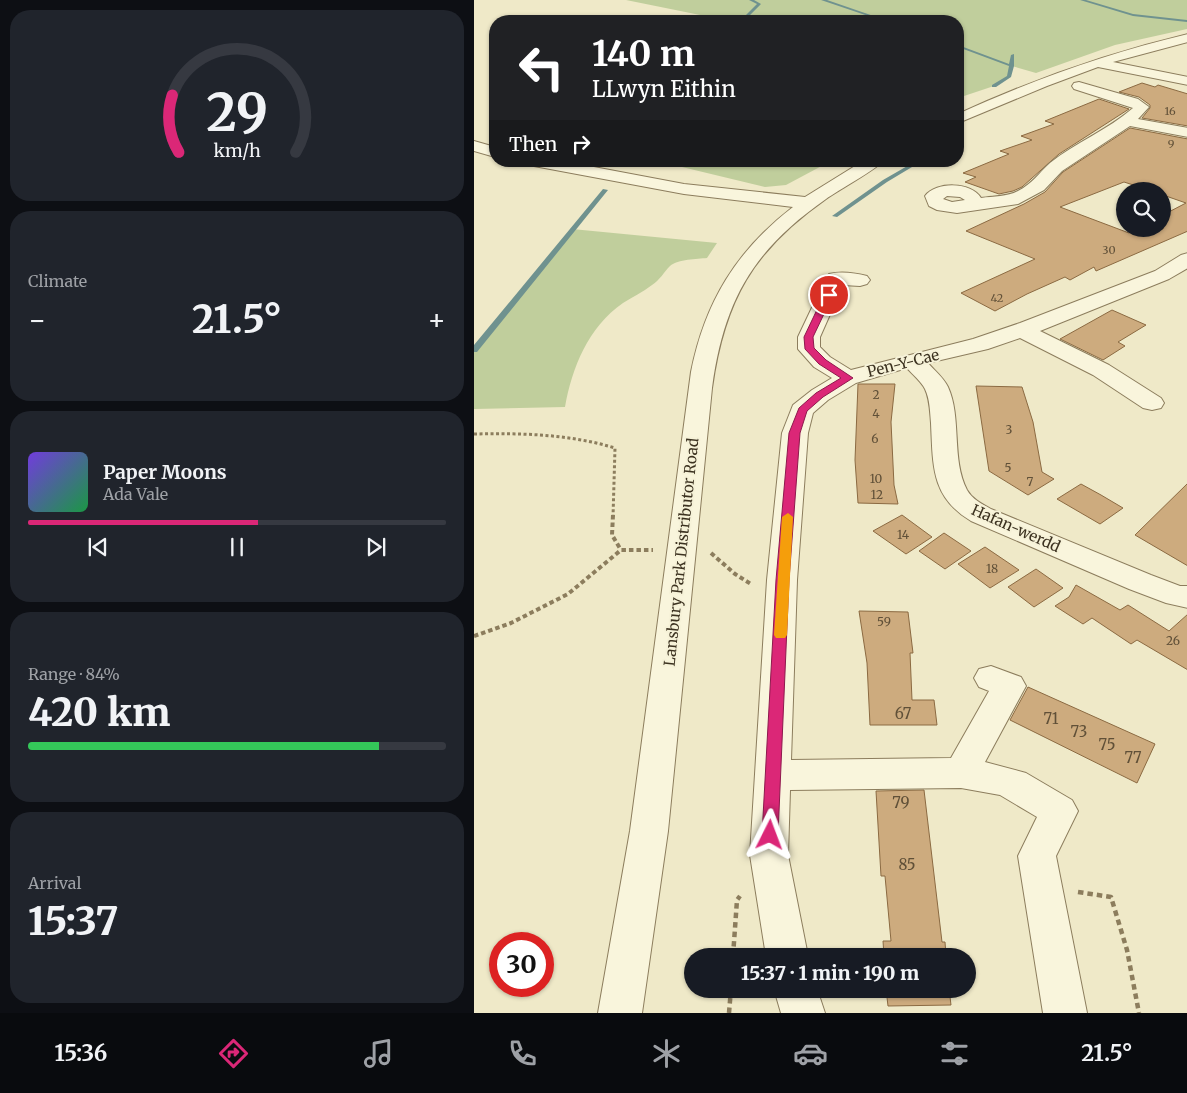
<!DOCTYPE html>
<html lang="en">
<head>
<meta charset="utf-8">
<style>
  :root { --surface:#171b24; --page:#20242c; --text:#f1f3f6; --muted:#9ea1a6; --line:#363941; --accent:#db2777 }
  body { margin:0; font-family:Merriweather,serif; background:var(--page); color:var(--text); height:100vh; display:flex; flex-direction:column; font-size:19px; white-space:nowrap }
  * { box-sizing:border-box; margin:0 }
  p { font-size:16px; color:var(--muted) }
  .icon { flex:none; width:28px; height:28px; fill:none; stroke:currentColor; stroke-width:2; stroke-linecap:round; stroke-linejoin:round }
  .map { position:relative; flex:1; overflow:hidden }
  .drawer { display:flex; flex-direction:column; gap:10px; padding:10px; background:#0d0f14; width:474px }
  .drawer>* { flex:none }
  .guide { position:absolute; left:15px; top:15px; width:475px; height:152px; border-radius:20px; box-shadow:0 1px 4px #0004; background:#202124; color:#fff; overflow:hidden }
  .fabs { position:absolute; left:642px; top:182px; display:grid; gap:10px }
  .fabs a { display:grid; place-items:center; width:55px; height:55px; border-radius:50%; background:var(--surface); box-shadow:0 1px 4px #0004; font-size:25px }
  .speed { position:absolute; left:15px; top:932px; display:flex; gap:10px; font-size:25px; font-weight:700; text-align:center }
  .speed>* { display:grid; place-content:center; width:65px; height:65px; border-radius:50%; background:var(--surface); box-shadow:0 1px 4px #0004; line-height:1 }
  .speed .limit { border:8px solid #d22; background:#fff; color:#111 }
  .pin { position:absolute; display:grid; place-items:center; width:42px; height:42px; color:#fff; margin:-21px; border:2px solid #fff; border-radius:50%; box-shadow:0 1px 5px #0007 }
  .me { position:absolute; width:55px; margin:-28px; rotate:3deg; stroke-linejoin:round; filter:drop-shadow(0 0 4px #0008) }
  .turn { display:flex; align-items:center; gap:18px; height:105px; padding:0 20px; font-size:22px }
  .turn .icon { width:65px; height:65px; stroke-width:2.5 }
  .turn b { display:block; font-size:35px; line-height:42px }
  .then { display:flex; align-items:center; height:48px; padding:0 20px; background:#0003; gap:10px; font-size:19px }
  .big { font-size:38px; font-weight:800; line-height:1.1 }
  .drawer .card { flex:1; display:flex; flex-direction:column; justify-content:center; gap:8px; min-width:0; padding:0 18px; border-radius:20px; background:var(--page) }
  .drawer .dial { align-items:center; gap:0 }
  .dial svg { height:130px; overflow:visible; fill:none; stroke:var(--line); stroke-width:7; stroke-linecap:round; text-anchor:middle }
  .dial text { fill:var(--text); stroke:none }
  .song { display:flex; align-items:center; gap:15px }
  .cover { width:60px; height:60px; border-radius:8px; background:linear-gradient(135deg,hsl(260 70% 55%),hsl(140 70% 35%)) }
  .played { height:5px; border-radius:2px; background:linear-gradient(90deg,var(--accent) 55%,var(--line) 55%) }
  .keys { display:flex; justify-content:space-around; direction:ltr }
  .heat { display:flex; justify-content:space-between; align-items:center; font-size:28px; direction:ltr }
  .charge { height:8px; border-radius:4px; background:linear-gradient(90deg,#34c759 84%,var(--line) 0) }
  .trip { position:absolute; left:210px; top:948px; width:292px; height:50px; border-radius:25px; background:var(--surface); box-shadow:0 1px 4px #0004; font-weight:800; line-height:50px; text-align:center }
  .tab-bar { display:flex; height:80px; justify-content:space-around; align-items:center; background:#090b0e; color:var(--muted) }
  .tab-bar .icon { width:35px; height:35px }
  .tab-bar .on { color:var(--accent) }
  .tab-bar b { font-size:22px; color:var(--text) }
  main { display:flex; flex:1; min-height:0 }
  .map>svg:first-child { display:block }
  .green { fill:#c0ce9c }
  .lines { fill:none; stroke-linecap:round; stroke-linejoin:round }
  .stream { fill:#6f928f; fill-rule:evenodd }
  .building { fill:#cdab7e; stroke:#8b6a42; fill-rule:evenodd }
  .minor-casing { stroke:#8c7d5d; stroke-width:2 }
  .path-far2 { stroke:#8c7d5d; stroke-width:3; stroke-dasharray:3 2.5; stroke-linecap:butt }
  .path-far1 { stroke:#8c7d5d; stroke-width:4; stroke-dasharray:4.5 3; stroke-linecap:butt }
  .path { stroke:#8c7d5d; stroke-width:4.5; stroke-dasharray:5.5 4; stroke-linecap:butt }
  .minor { fill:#f9f5dc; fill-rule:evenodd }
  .route { fill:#db2777; stroke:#8e194d }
  .slow { fill:#f59e0b }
  .labels { text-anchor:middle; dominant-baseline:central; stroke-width:4; stroke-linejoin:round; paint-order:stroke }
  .far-number-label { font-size:11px; fill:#605038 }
  .number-label { font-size:12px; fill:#605038 }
  .street-label { font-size:15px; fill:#3c3220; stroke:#f6f2d8 }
  .near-number-label { font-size:15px; fill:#605038 }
</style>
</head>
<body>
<main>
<section class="drawer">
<div class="card dial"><svg viewBox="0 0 100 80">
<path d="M14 69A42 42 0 1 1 86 69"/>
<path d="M14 69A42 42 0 0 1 10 34" stroke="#db2777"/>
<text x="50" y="56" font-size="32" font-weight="700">29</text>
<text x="50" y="72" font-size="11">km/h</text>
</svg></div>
<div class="card"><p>Climate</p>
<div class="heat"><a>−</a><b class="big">21.5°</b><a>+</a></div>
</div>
<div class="card">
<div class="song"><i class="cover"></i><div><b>Paper Moons</b><p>Ada Vale</p></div></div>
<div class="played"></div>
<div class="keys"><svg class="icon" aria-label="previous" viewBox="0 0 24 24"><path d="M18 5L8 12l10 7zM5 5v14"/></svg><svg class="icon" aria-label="pause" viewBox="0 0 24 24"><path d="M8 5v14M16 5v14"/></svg><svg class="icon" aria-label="next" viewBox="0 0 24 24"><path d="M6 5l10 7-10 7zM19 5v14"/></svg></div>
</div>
<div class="card"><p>Range · 84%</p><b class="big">420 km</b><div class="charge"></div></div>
<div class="card"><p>Arrival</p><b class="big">15:37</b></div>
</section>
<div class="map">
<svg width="714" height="1013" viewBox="0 0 714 1013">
  <rect width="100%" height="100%" fill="#efe9c8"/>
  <!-- green -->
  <path class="green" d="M 152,0 L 713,0 L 713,29 L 641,45 L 562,73 L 538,66 L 535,77 L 520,86 L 484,98 L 484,21 L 268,21 L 269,20 L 241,21 L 236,17 Z
    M 171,161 L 357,161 L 312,185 L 291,187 L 208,167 Z
    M 98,229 L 243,243 L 233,258 C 223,259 204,259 196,266 C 190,272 186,280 178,285 C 169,292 158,297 149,303 C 114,327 98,368 91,407 L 0,409 L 0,350 Z"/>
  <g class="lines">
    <!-- stream -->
    <path class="stream" d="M 275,0 L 280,0 L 287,4 L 273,18 L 289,21 L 266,21 L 283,4 Z
      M 347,0 L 353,0 L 414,21 L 409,21 Z
      M 606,0 L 612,0 L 659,14 L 714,20 L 714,22 L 659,16 Z
      M 484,45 L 535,64 L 537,55 L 540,54 L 540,66 L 537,77 L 522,87 L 518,87 L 518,85 L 533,76 L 535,66 L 484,47 Z
      M 442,161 L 448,161 L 413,182 L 363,217 L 358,216 L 409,180 Z
      M 129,189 L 134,190 L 3,352 L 0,352 L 0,345 Z"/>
  </g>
  <!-- building -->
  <path class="building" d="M 668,83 L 681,87 L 684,85 L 714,94 L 714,126 L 668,118 L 676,108 L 676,105 L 665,97 L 645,92 Z
    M 625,99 L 655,109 L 585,154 L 548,187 L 539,191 L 525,194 L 491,182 L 502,177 L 489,173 L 535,154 L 526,151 L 558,140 L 547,136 L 580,124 L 571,121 Z
    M 656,128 L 714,139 L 714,231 L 622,271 L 620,267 L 596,280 L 591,277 L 553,294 L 521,311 L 487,293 L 561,259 L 492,231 L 550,204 L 571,192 L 589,172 ZM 650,182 L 678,191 L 689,191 L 689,195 L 712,203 L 689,215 L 689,229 L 662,229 L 655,233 L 586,207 Z
    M 638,310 L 672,325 L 644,342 L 651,346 L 629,360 L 586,339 Z
    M 384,384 L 421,384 L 417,422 L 420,485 L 424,504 L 384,503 L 381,460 Z
    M 502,386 L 548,387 L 559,422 L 568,472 L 580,479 L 554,495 L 515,471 Z
    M 714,483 L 714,566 L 661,535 Z
    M 607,484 L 627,495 L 649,508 L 626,524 L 583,499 Z
    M 428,515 L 458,537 L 432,554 L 399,531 Z
    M 470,533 L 497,551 L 471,569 L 445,551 Z
    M 511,547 L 545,570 L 516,588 L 484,564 Z
    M 562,569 L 589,588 L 560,607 L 534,587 Z
    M 602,585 L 646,610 L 654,605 L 695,631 L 714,614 L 714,670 L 663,640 L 657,644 L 618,618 L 609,624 L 581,606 L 595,597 Z
    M 385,611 L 434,612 L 439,653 L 436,653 L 438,700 L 460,700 L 463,725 L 396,725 L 393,663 Z
    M 554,687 L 681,744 L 663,783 L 536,720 Z
    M 450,790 L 468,942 L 471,942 L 472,956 L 410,956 L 409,941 L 417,941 L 411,876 L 407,876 L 402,791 Z
    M 412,989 L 475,989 L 477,1005 L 414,1006 Z"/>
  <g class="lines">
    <!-- minor casing -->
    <g class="minor-casing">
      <path id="minor" d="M 714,34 L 714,42 L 639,62 L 714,77 L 714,85 L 624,67 L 573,86 L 484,123 L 484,114 C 558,80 634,53 714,34 Z
        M 605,82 L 664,99 L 675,107 L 664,119 L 714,128 L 714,137 L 656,126 L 588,171 L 570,190 L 544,204 L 483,213 L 463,210 L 455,206 L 451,196 C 462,181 498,182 507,198 C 520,196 533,197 544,191 C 558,184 565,173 576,163 C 602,142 634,130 659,108 L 600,89 L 598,86 L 600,83 ZM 473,196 L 486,197 L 491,200 L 478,202 L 469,199 Z
        M 0,141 L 21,147 L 21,157 L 0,151 Z
        M 52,161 L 88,161 L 210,184 L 331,197 L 389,161 L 409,161 C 403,169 363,191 352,199 C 279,250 250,300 238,388 L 194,831 L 168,1013 L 124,1013 L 156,831 L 217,372 C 231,302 262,251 319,207 L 210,194 L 60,166 L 54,164 Z
        M 714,253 L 714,268 L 695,279 L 566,331 L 635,365 L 687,398 L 690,403 L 687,408 L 678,410 L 669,408 L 619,375 L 546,338 L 514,349 L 454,363 C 460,370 470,378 474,387 C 488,418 477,459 493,490 C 498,499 508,504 517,509 L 677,575 L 706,586 L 714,586 L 714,608 L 692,603 L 655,589 L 497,521 C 457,497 459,466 457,423 C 456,412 456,399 451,389 C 447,381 438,374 433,368 L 382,383 L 354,400 L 339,413 L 334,433 L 323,580 L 317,760 L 477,758 L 515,691 L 505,687 L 500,678 L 505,669 L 517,666 L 547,677 L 552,686 L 511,762 L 552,773 L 598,800 L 604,811 L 582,856 L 613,1013 L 569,1013 L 544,856 L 563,817 L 526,795 L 487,788 L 316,790 L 314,855 L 334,956 L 292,956 L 276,855 L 293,580 L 308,433 L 319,405 L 338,390 L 358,378 L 340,367 L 324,349 L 324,337 L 352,278 L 355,274 C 367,271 381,273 393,276 L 396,280 L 393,284 L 386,286 L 369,285 L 346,337 L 346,347 L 356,357 L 377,370 L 499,339 L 546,323 L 681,271 L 707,255 Z
        M 300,989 L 343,989 L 351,1013 L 307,1013 Z"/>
    </g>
    <!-- path-far2 -->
    <path class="path-far2" d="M 0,434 C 48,433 95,434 141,448 L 139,517"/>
    <!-- path-far1 -->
    <path class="path-far1" d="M 139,515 L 138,535 L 147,550
      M 237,553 L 261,574 L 277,584
      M 0,636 L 37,623 L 94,594 L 147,550 L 179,550"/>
    <!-- path -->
    <path class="path" d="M 604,892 L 637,897 L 653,950 L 665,1013
      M 259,956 L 263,900 L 266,896
      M 255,1013 L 257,989"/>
    <!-- minor -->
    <use href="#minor" class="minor"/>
  </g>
  <!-- route -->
  <path class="route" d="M 355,292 L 359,295 L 339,337 L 340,348 L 352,360 L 379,378 L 349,397 L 333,411 L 326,433 L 315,580 L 304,835 L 301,840 L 296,842 L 290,840 L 288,835 L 302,580 L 315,433 L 325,408 L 342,393 L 367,378 L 345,364 L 331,349 L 330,337 L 350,295 Z"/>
  <!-- slow -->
  <path class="slow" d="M 314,513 L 319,517 L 313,635 L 311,638 L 302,638 L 300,635 L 308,517 Z"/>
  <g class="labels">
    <!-- far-number labels -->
    <g class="far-number-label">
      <text x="696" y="111">16</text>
      <text x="697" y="144">9</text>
      <text x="635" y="250">30</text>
      <text x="523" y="298">42</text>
    </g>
    <!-- number labels -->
    <g class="number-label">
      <text x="402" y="394">2</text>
      <text x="402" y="413">4</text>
      <text x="535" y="429">3</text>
      <text x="401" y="438">6</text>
      <text x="534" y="467">5</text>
      <text x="402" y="478">10</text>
      <text x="556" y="481">7</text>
      <text x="403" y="494">12</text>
      <text x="429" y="534">14</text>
      <text x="518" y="568">18</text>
      <text x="410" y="621">59</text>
      <text x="699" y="640">26</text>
    </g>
    <!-- street labels -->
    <g class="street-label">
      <text transform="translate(429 363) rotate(-14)">Pen-Y-Cae</text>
      <text transform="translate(542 528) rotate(24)">Hafan-werdd</text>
      <text transform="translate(207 552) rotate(-84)">Lansbury Park Distributor Road</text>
    </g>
    <!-- near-number labels -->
    <g class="near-number-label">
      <text x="429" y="713">67</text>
      <text x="577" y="718">71</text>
      <text x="605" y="731">73</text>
      <text x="633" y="744">75</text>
      <text x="659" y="757">77</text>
      <text x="427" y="802">79</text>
      <text x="433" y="864">85</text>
    </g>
  </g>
</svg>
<div class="fabs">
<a><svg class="icon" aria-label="search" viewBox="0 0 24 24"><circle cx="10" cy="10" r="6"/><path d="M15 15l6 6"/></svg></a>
</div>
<div class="speed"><div class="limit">30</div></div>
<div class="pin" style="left:355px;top:295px;background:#d93025"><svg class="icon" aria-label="arrive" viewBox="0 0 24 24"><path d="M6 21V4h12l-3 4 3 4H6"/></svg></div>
<svg class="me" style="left:296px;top:835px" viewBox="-20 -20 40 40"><path d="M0-17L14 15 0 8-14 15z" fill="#db2777" stroke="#fff" stroke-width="4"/></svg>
<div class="trip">15:37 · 1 min · 190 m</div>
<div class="guide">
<div class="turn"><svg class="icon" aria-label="left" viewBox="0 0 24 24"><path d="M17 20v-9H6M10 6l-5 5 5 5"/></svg><div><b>140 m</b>LLwyn Eithin</div></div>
<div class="then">Then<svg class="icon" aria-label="right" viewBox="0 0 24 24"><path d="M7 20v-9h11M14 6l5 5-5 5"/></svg></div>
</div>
</div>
</main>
<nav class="tab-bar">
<b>15:36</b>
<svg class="icon on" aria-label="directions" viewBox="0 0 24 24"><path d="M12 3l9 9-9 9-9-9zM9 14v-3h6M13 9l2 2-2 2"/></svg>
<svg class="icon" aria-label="music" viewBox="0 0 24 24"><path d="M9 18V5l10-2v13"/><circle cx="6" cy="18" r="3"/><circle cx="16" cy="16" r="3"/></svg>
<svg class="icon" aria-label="phone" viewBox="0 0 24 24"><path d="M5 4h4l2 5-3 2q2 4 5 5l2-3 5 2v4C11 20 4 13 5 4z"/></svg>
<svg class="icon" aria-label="climate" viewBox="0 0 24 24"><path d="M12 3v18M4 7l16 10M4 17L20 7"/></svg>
<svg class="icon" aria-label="car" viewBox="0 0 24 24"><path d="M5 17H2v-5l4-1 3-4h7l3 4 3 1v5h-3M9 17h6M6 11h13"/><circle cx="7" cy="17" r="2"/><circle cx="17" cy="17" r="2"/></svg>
<svg class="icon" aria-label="filters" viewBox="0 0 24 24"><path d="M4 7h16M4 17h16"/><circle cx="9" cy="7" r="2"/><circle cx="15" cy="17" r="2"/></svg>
<b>21.5°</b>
</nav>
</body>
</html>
